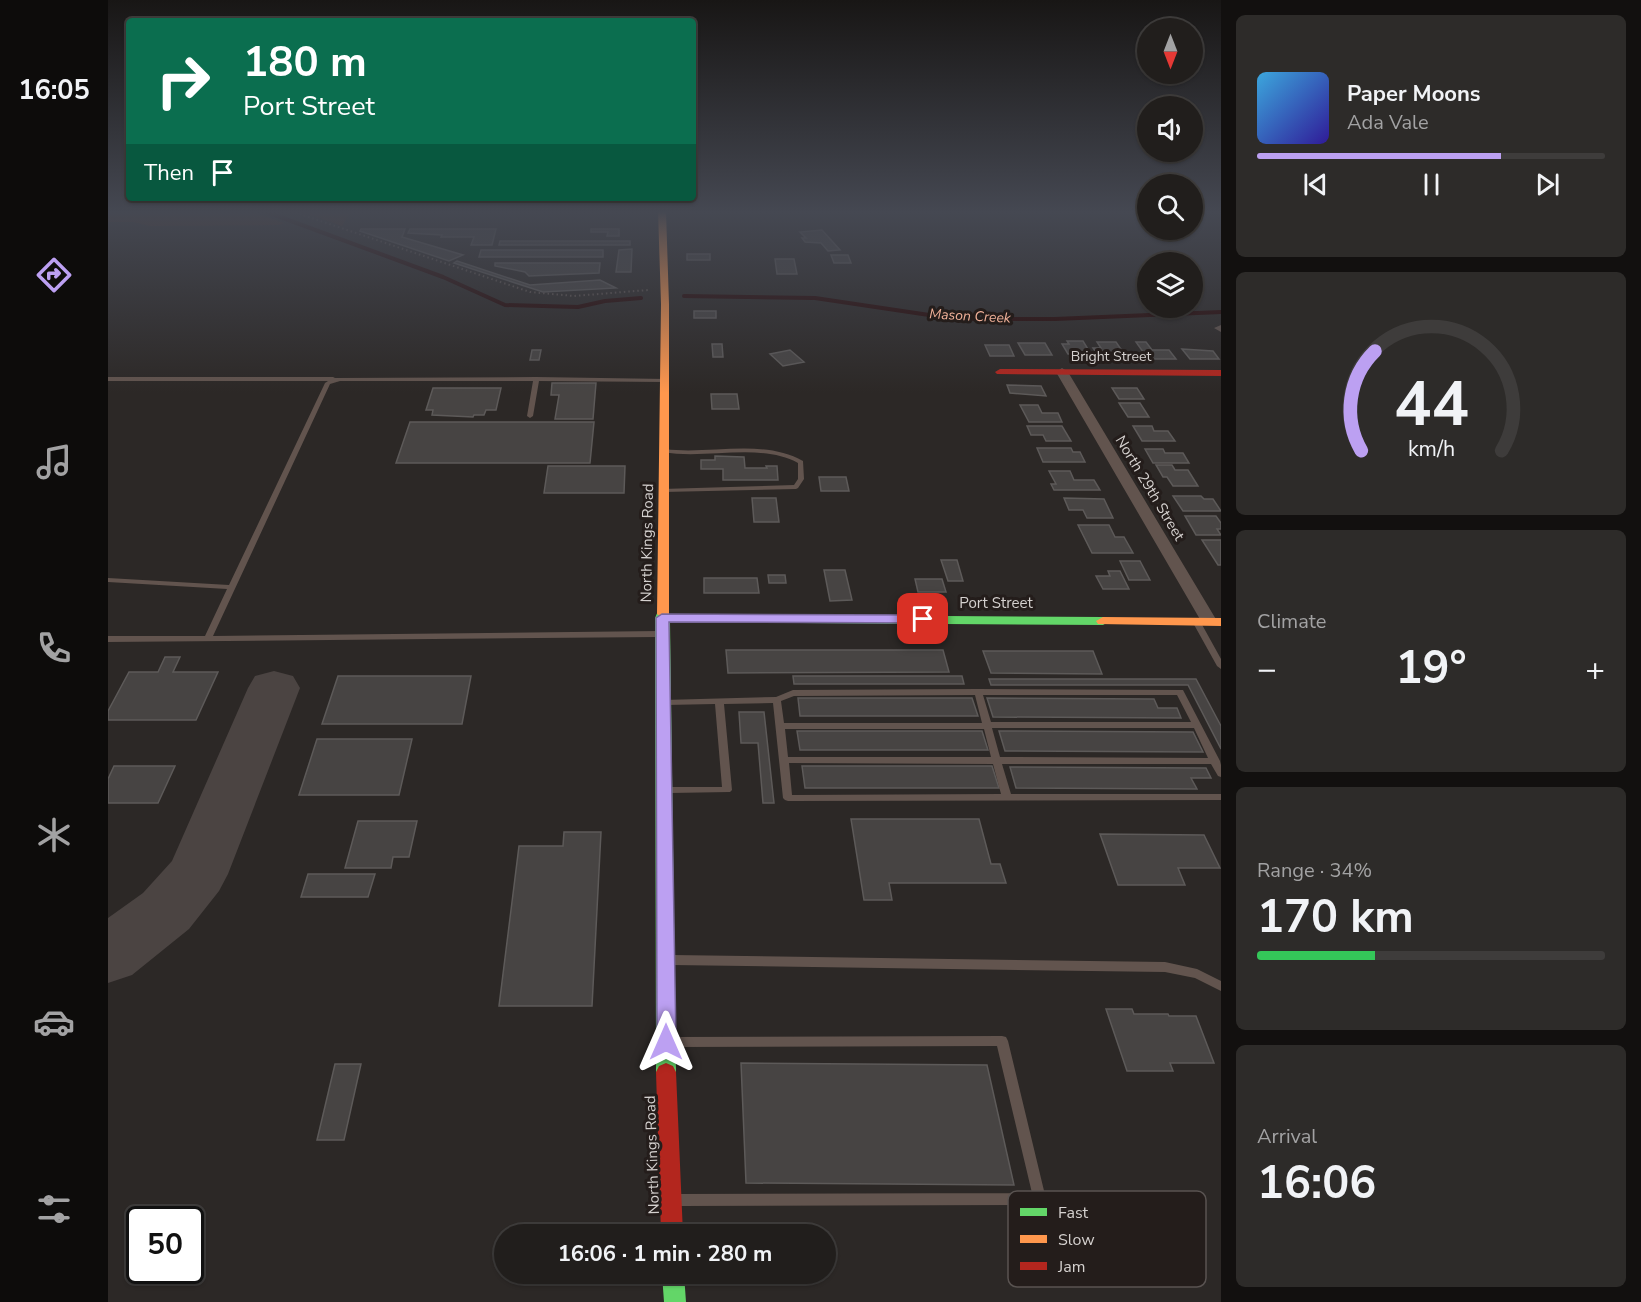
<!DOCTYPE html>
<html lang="en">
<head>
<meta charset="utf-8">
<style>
  :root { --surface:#211e1c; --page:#2d2b29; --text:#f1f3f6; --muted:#a2a2a3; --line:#3e3c3b; --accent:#bca0f2 }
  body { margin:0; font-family:"Nunito Sans",sans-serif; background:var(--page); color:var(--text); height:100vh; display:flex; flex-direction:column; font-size:22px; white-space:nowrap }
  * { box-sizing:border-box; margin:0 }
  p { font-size:20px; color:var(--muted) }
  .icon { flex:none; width:33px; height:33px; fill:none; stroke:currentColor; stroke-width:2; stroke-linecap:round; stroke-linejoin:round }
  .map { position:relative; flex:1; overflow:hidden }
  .side { display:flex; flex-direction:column; gap:15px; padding:15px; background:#12100f; width:420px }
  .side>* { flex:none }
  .top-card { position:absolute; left:18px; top:18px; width:570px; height:183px; border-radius:6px; box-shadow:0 2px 4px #0004,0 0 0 2px var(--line); background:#0b6e4f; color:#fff; overflow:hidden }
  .needle { width:39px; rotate:180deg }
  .buttons { position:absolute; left:1029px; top:18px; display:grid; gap:12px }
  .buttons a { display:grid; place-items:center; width:66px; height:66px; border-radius:50%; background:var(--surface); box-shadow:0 2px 4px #0004,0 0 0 2px var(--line); font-size:30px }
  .speed { position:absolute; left:18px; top:1206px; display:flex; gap:12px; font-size:30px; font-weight:700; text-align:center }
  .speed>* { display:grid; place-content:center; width:78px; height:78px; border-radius:50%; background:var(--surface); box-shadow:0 2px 4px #0004,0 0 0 2px var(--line); line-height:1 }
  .speed .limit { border:3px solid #111; border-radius:9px; background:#fff; color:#111 }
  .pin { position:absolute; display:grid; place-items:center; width:51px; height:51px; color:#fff; margin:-26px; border-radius:12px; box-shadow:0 3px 9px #0006 }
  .me { position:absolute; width:66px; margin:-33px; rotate:0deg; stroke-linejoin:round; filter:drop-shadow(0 0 4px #0008) }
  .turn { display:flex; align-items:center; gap:21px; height:126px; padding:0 18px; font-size:27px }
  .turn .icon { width:78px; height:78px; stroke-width:2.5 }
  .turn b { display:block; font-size:42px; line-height:51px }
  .then { display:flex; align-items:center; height:57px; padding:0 18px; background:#0003; gap:12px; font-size:22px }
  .big { font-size:45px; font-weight:700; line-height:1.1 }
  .side .widget { flex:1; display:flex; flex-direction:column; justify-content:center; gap:9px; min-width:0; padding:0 21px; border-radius:9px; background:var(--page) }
  .side .dial { align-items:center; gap:0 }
  .dial svg { height:156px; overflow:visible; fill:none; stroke:var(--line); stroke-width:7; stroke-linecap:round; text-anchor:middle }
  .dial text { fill:var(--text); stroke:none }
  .song { display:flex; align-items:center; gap:18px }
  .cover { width:72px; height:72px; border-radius:9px; background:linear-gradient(135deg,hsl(200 70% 55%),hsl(250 70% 35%)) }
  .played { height:6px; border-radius:3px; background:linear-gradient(90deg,var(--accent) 70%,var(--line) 70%) }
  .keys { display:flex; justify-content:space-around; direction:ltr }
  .heat { display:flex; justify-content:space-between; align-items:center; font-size:33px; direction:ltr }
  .charge { height:9px; border-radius:4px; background:linear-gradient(90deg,#34c759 34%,var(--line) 0) }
  .trip { position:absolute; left:386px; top:1224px; width:342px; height:60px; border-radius:30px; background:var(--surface); box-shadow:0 2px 4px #0004,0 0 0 2px var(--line); font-weight:700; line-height:60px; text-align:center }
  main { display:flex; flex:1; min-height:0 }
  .dock { display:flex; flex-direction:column; width:108px; justify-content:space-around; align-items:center; background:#0d0c0b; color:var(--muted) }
  .dock .icon { width:42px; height:42px }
  .dock .active { color:var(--accent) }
  .dock b { font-size:27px; color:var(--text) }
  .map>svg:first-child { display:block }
  .green { fill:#4f2819 }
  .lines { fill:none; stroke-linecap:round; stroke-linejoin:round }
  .stream { stroke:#250503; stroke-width:4 }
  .taxiway { fill:#4b4442; fill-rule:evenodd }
  .building { fill:#474443; stroke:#5d5a59; stroke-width:1.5 }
  .path { stroke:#5f5551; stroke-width:2; stroke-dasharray:1.5 3; stroke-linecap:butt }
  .lane { fill:#62544e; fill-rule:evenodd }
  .street { fill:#62544e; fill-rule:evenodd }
  .fast { fill:#63d668; fill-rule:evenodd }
  .slow { fill:#ff974d; fill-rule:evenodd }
  .jam { fill:#b3261e; fill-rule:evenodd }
  .route { fill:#bca0f2; stroke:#7a689d; stroke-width:1.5 }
  .labels { text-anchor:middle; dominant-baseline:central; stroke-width:6; stroke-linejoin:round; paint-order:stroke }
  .far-water-label { font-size:14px; font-style:italic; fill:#f1b199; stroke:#241d1b }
  .far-street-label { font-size:14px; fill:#d5d1cf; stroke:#241d1b }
  .street-label { font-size:15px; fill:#d5d1cf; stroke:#241d1b }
  .key { fill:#241d1b; stroke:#595351; stroke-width:1.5 }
  .key-label { font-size:16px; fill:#d5d1cf }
</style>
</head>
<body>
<main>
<nav class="dock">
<b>16:05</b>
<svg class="icon active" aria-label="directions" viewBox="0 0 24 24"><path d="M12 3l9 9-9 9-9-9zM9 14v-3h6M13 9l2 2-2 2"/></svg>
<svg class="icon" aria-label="music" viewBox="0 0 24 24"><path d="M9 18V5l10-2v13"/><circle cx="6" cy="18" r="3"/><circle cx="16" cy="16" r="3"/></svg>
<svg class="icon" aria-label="phone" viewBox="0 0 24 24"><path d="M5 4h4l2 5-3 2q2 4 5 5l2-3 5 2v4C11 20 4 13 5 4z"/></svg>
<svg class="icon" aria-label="climate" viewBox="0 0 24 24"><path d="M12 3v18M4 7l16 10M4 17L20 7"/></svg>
<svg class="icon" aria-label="car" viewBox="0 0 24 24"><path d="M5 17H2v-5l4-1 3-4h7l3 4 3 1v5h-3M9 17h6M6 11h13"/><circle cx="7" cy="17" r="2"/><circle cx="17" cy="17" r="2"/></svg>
<svg class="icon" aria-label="filters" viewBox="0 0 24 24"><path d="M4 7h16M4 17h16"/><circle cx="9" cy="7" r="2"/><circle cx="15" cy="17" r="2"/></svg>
</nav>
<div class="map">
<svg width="1113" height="1302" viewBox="0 0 1113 1302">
  <rect width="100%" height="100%" fill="#2c2826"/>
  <!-- green -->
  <path class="green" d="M 0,211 L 142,211 L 176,223 L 171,225 L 42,226 L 25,222 L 0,222 Z
    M 191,211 L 243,211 L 234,226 Z"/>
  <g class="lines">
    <!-- stream -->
    <path class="stream" d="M 156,211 L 335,277 L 397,305 L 470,307 L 497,301 L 533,298
      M 576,296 L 707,298 L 848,319 L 947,319 L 1113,312"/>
    <!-- taxiway -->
    <path class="taxiway" d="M 166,671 L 185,676 L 192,688 L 120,874 L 111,891 L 81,929 L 24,975 L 0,983 L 0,918 L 35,893 L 64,861 L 140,688 L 147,676 Z"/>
  </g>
  <!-- building -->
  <path class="building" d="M 253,229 L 297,229 L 294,237 L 355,255 L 341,261 L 252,231 Z
    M 302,229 L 388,229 L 384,245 L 363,245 L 366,237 L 333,237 L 334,235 L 300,233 Z
    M 483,229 L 511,229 L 511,236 L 499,236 L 500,232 L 483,232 Z
    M 714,230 L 732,250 L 720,251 L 713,243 L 697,242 L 694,238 L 698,238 L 692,232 Z
    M 392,241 L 522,241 L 522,245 L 391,245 Z
    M 524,249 L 523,272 L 508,272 L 511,250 Z
    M 373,250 L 495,250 L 495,257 L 371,257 Z
    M 579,254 L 602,254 L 602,260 L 579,260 Z
    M 723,255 L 740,255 L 743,263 L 726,263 Z
    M 667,259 L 686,259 L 689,274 L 669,274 Z
    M 349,261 L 422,285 L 492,280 L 508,288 L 435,292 L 346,263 Z
    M 387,263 L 492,263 L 491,273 L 421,276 L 417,272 L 387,266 Z
    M 586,311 L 608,311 L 608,318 L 586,318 Z
    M 959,341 L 975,341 L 983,354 L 960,354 L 954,344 L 961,344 Z
    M 989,342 L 1008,342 L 1017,355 L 990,355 L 985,348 L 993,348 Z
    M 1028,342 L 1038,342 L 1044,350 L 1061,350 L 1068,359 L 1040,359 Z
    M 910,343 L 937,343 L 944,355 L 917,355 Z
    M 604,344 L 614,344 L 615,357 L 605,357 Z
    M 877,345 L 901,345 L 906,356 L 882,356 Z
    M 1074,349 L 1105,351 L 1111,359 L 1082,359 Z
    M 424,350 L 433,350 L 431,360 L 422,360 Z
    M 682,350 L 696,362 L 675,366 L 662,354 Z
    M 444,383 L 488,383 L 485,419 L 447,419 L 451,395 L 443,395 Z
    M 899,385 L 933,386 L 938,396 L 902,393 Z
    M 325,388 L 393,388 L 388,410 L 378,410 L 376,415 L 366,415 L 365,417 L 324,415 L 325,410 L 318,410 Z
    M 1004,388 L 1029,388 L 1036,399 L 1011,399 Z
    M 603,394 L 629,394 L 631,409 L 604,409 Z
    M 1011,403 L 1032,403 L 1041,417 L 1020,417 Z
    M 912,405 L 930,405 L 934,413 L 950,413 L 954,422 L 921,422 Z
    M 302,422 L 486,422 L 482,463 L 288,463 Z
    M 919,426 L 954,426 L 963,441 L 938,441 L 935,435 L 923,435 Z
    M 1025,426 L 1044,426 L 1046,431 L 1060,431 L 1067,441 L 1034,441 Z
    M 929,448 L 963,448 L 965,452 L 972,452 L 977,462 L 935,462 Z
    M 1037,449 L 1055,449 L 1057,453 L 1075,453 L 1081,463 L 1045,463 Z
    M 607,456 L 636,457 L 637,468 L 659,468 L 658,466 L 669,466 L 670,480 L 615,480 L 615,469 L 593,469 L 593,460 L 607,460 Z
    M 1048,465 L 1064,465 L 1067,470 L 1080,470 L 1090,486 L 1065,486 L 1059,477 L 1055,477 Z
    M 440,466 L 517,466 L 516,493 L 436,493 Z
    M 941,471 L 962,471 L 966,480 L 986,480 L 992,490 L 946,490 L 943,484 L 948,484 Z
    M 711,477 L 738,477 L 741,491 L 713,491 Z
    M 1065,496 L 1093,496 L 1096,499 L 1105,499 L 1113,511 L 1075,511 Z
    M 644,498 L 668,498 L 671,522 L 646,522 Z
    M 956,498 L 996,499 L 1005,518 L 979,518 L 975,510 L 961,510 Z
    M 1077,516 L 1108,516 L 1113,523 L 1113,529 L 1109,529 L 1113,535 L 1088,535 Z
    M 970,525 L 1001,525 L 1007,537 L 1016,537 L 1025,553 L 984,553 Z
    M 1094,540 L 1113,540 L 1113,565 L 1110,565 Z
    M 833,560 L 849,560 L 855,581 L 840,581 Z
    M 1012,561 L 1032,561 L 1042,580 L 1021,580 Z
    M 716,570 L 737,570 L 744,600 L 722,601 Z
    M 1000,571 L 1012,571 L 1021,589 L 995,589 L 988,576 L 1002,576 Z
    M 660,575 L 677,575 L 678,583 L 661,583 Z
    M 596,578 L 649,578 L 651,593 L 596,593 Z
    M 807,579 L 834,579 L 838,592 L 810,592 Z
    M 618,650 L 835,650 L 841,672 L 620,673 Z
    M 875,651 L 985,651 L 994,674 L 883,673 Z
    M 57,657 L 72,657 L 65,672 L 110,672 L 88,720 L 0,720 L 0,711 L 21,672 L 50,672 Z
    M 230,676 L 363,676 L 354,724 L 214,724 Z
    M 685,676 L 854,676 L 856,684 L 686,684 Z
    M 881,679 L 1088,679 L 1113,726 L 1113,749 L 1080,685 L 883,685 Z
    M 690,698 L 864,698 L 870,716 L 692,716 Z
    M 879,698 L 1046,699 L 1050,708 L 1069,708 L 1073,718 L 885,717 Z
    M 631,712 L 656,712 L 666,803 L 655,803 L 650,743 L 633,743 Z
    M 689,731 L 874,731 L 880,750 L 692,750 Z
    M 891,731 L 1085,732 L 1095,752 L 897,751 Z
    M 209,739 L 304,739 L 291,795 L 191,795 Z
    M 6,766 L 67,766 L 50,803 L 0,803 L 0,779 Z
    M 694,766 L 884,766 L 891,788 L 697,788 Z
    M 902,767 L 1098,768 L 1103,778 L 1083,778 L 1089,789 L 908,788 Z
    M 743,819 L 871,819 L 883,864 L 892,864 L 898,883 L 781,883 L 784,900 L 756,900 Z
    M 250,821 L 309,821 L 301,857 L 285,857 L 283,868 L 237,868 Z
    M 456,832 L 493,832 L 484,1006 L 391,1006 L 411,846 L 455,846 Z
    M 992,834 L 1096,835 L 1112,868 L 1070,868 L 1077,885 L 1010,885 Z
    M 200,874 L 267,874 L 260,897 L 193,897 Z
    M 998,1009 L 1024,1009 L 1026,1014 L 1060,1014 L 1061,1016 L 1088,1016 L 1106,1063 L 1062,1063 L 1065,1071 L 1019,1071 Z
    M 633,1063 L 879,1065 L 906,1185 L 638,1183 Z
    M 227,1064 L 253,1064 L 236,1140 L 209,1140 Z"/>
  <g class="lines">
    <!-- path -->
    <path class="path" d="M 183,211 L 422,292 L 466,296 L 540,290"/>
    <!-- lane -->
    <path class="lane" d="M 0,377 L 225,377 L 227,378 L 428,377 L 559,379 L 560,380 L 557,382 L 431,381 L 425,416 L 422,418 L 419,416 L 425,381 L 232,381 L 222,384 L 105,636 L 551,631 L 555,634 L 551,637 L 0,642 L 0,636 L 97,636 L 119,589 L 0,582 L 0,578 L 121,585 L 217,383 L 220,381 L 0,381 Z
      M 557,449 C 601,455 655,438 695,461 L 696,479 L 690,488 L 688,489 L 556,492 L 553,490 L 554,489 L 686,485 L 690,479 L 690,463 C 652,442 597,460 555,452 L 554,451 Z
      M 1085,619 L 1091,619 L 1092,621 L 1113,659 L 1113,669 L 1109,666 L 1084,621 Z
      M 870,689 L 1075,690 L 1112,761 L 1113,765 L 1113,777 L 1110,776 L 1103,764 L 894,764 L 903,794 L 1113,794 L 1113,800 L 680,801 L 677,800 L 675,798 L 665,703 L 616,704 L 624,790 L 622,792 L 562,793 L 559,792 L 557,790 L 559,788 L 562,787 L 614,787 L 607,704 L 558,705 L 555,704 L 554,702 L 555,700 L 668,697 L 685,690 ZM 867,695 L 874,723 L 676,723 L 673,701 L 686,696 ZM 875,695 L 1069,695 L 1083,722 L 883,722 ZM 884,728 L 1086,728 L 1100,758 L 892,757 ZM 677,729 L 876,729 L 883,757 L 680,757 ZM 681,763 L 885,764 L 893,794 L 684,795 Z
      M 564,955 L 1057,962 L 1089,969 L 1113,981 L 1113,991 L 1087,978 L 1057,972 L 564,965 L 560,963 L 559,960 L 560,957 Z
      M 894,1036 L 898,1037 L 900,1041 L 938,1199 L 937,1203 L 932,1205 L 571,1206 L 566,1204 L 565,1200 L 566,1196 L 571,1194 L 924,1193 L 889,1046 L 566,1047 L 562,1046 L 560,1042 L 562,1038 L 566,1037 Z"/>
    <!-- street -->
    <path class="street" d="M 1113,325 L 1113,332 L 1106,328 Z
      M 954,368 L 960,372 L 1109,621 L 1107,624 L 1095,624 L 1093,621 L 948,372 Z"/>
    <!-- fast -->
    <path class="fast" d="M 555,610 L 561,614 L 995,617 L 1002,621 L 995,625 L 562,622 L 568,1072 L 565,1078 L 558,1081 L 551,1078 L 548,1072 L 547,618 L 550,611 Z
      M 554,1274 L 576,1274 L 578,1302 L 556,1302 Z"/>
    <!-- slow -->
    <path class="slow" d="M 550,211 L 558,211 L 561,304 L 561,614 L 555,618 L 549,614 L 553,304 Z
      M 995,617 L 1113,618 L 1113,626 L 990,624 L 988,621 Z"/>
    <!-- jam -->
    <path class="jam" d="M 892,369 L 1113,370 L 1113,376 L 889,374 L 887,372 Z
      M 558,1063 L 565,1066 L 568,1072 L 575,1234 L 553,1234 L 548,1072 L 551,1066 Z"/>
  </g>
  <!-- sky -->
  <linearGradient id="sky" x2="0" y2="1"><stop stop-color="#181615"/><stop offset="0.54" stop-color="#454852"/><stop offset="1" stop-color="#454852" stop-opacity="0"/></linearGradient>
  <rect width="1113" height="393" fill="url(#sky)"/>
  <!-- route -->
  <path class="route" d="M 554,614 L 815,615 L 822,619 L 815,623 L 561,622 L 568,1042 L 565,1048 L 558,1050 L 551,1048 L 549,1042 L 548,618 Z"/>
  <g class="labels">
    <!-- far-water labels -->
    <g class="far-water-label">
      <text transform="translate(862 316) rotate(3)">Mason Creek</text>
    </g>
    <!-- far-street labels -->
    <g class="far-street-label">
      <text x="1003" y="356">Bright Street</text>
    </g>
    <!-- street labels -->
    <g class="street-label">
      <text transform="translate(1042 488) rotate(59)">North 29th Street</text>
      <text transform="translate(539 543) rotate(-89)">North Kings Road</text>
      <text x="888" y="603">Port Street</text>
      <text transform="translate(544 1155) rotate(-92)">North Kings Road</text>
    </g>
  </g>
  <!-- legend -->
  <rect x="900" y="1191" width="198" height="96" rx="9" class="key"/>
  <rect x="912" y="1208" width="27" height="8" fill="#63d668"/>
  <rect x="912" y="1235" width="27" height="8" fill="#ff974d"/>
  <rect x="912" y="1262" width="27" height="8" fill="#b3261e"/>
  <g class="key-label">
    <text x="950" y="1218">Fast</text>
    <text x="950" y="1245">Slow</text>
    <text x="950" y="1272">Jam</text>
  </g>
</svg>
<div class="buttons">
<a><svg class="needle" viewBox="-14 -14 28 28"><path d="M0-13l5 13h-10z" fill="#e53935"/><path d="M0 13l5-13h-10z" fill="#a2a2a3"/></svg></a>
<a><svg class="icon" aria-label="sound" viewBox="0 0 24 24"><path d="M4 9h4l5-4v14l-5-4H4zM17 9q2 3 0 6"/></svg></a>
<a><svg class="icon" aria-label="search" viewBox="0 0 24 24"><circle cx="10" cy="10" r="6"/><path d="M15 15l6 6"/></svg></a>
<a><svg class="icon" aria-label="layers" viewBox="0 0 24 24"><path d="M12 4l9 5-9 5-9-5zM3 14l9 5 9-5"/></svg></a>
</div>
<div class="speed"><div class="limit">50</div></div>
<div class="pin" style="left:815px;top:619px;background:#d93025"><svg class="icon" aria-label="arrive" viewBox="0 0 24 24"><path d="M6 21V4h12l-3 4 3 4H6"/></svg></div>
<svg class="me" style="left:558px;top:1042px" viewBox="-20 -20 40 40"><path d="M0-17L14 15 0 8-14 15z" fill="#bca0f2" stroke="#fff" stroke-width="4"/></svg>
<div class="trip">16:06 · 1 min · 280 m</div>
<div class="top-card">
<div class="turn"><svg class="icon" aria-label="right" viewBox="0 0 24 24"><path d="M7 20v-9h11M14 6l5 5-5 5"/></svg><div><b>180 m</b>Port Street</div></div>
<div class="then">Then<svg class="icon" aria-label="arrive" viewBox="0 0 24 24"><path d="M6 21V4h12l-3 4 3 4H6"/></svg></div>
</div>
</div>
<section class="side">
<div class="widget">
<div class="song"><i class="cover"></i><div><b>Paper Moons</b><p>Ada Vale</p></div></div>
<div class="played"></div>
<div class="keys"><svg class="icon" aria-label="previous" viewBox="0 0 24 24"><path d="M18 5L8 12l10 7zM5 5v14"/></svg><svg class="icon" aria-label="pause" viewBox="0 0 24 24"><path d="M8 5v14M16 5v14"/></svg><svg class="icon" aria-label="next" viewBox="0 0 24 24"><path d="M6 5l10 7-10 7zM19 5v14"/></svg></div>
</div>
<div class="widget dial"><svg viewBox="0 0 100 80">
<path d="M14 69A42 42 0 1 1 86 69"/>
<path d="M14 69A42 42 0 0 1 21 18" stroke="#bca0f2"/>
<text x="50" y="56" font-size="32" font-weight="700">44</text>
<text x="50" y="72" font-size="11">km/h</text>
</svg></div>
<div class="widget"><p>Climate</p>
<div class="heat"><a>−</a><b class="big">19°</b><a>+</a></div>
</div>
<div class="widget"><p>Range · 34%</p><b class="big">170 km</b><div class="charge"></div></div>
<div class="widget"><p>Arrival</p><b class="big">16:06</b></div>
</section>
</main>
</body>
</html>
